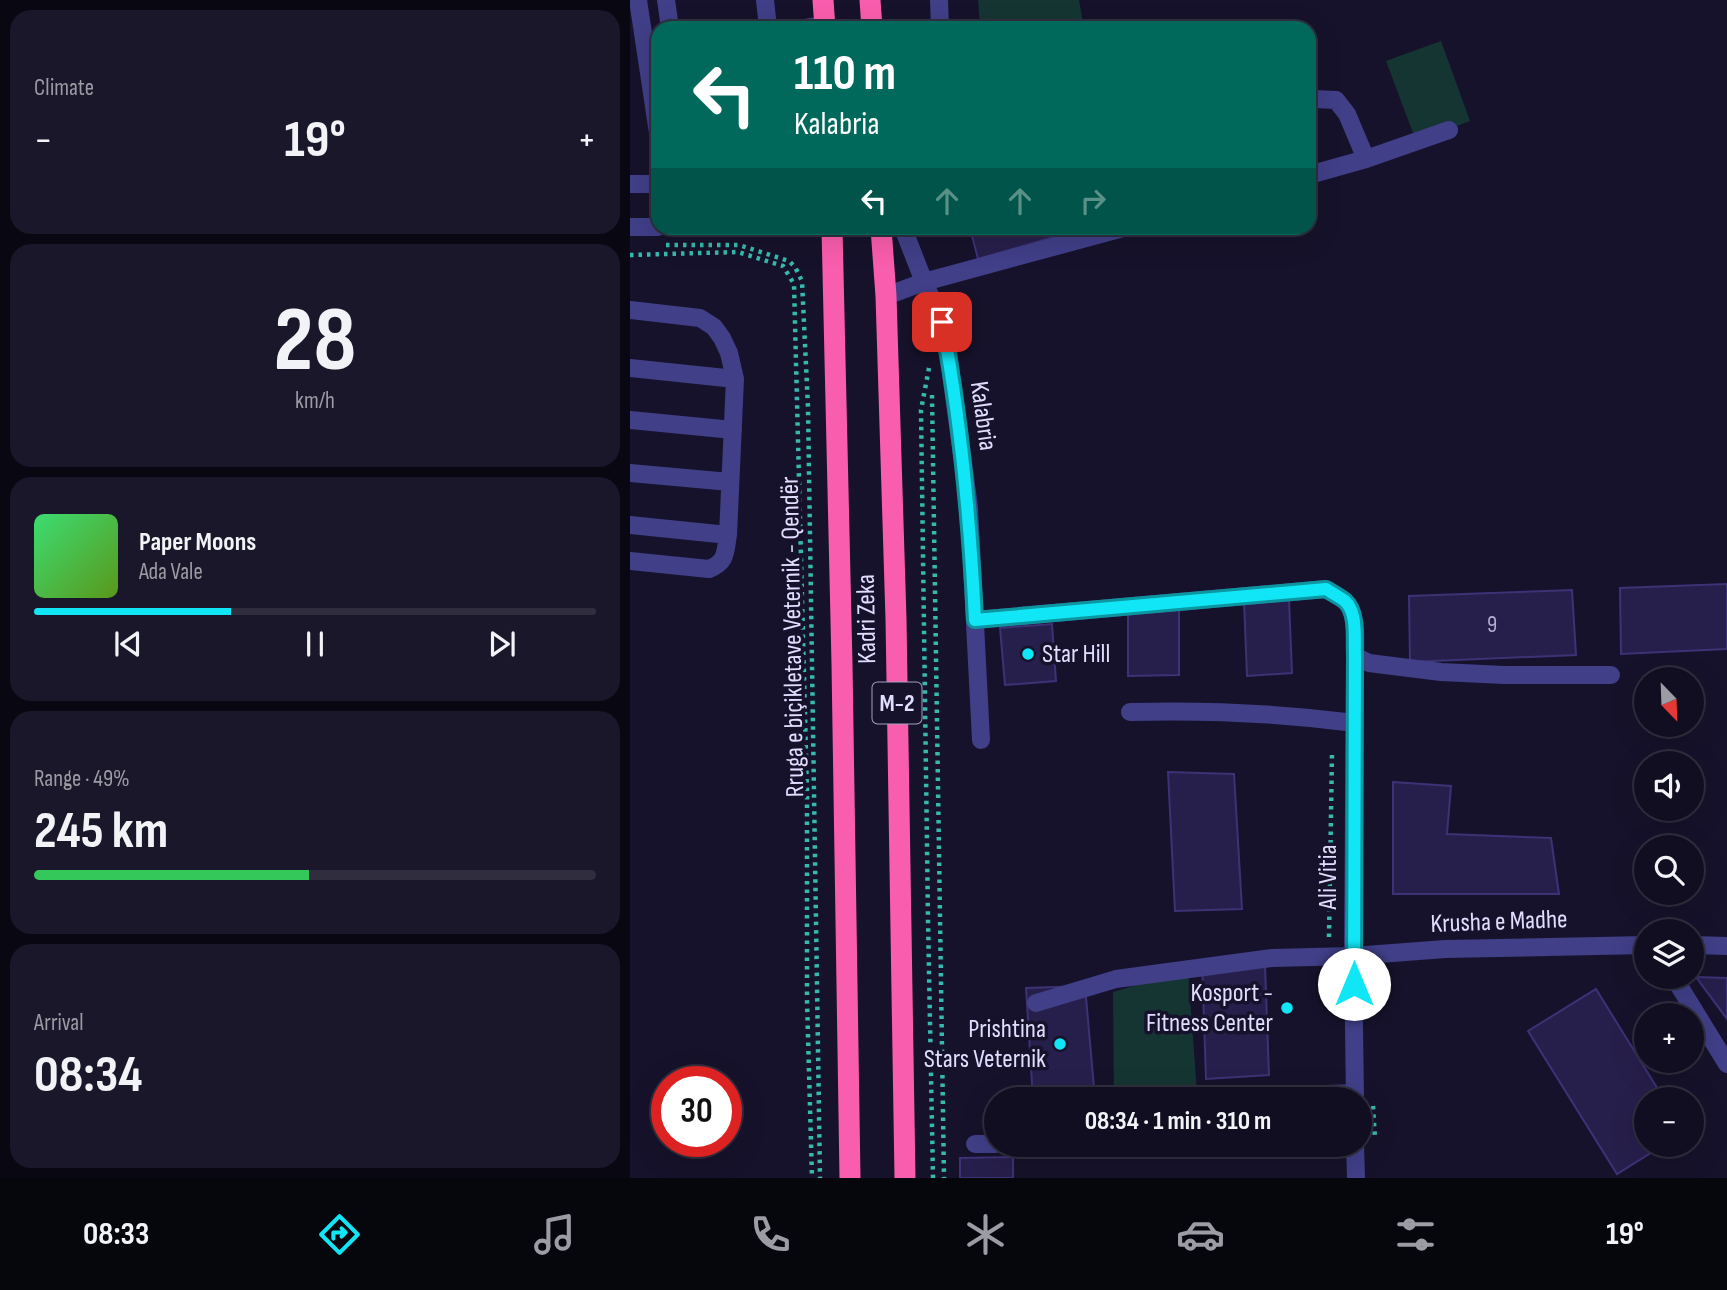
<!DOCTYPE html>
<html lang="en">
<head>
<meta charset="utf-8">
<style>
  :root { --surface:#100e20; --page:#191729; --text:#f1f3f6; --muted:#9c9ca5; --line:#302e3e; --accent:#11e6f6 }
  body { margin:0; font-family:"Sofia Sans Condensed",sans-serif; background:var(--page); color:var(--text); height:100vh; display:flex; flex-direction:column; font-size:26px; white-space:nowrap }
  * { box-sizing:border-box; margin:0 }
  p { font-size:23px; color:var(--muted) }
  .icon { flex:none; width:38px; height:38px; fill:none; stroke:currentColor; stroke-width:2; stroke-linecap:round; stroke-linejoin:round }
  .map { position:relative; flex:1; overflow:hidden }
  .sheet { display:flex; flex-direction:column; gap:10px; padding:10px; background:#090812; width:630px }
  .sheet>* { flex:none }
  .banner { position:absolute; left:21px; top:21px; width:665px; height:214px; border-radius:21px; box-shadow:0 7px 28px #0002,0 0 0 2px var(--line); background:#00695c; color:#fff; overflow:hidden }
  .needle { width:46px; rotate:157deg }
  .buttons { position:absolute; left:1004px; top:667px; display:grid; gap:14px }
  .buttons a { display:grid; place-items:center; width:70px; height:70px; border-radius:50%; background:var(--surface); box-shadow:0 7px 28px #0002,0 0 0 2px var(--line); font-size:35px }
  .speed { position:absolute; left:21px; top:1066px; display:flex; gap:14px; font-size:35px; font-weight:700; text-align:center }
  .speed>* { display:grid; place-content:center; width:91px; height:91px; border-radius:50%; background:var(--surface); box-shadow:0 7px 28px #0002,0 0 0 2px var(--line); line-height:1 }
  .speed .limit { border:10px solid #d22; background:#fff; color:#111 }
  .pin { position:absolute; display:grid; place-items:center; width:60px; height:60px; color:#fff; margin:-30px; border-radius:14px; box-shadow:0 4px 10px #0006 }
  .me { position:absolute; width:77px; margin:-38px; rotate:0deg; stroke-linejoin:round; filter:drop-shadow(0 0 5px #0008) }
  .turn { display:flex; align-items:center; gap:24px; height:147px; padding:0 28px; font-size:32px }
  .turn .icon { width:91px; height:91px; stroke-width:2.5 }
  .turn b { display:block; font-size:49px; line-height:60px }
  .lanes { display:flex; align-items:center; height:66px; padding:0 28px; background:#0003; justify-content:center; gap:35px; direction:ltr }
  .lanes .off { opacity:.35 }
  .big { font-size:52px; font-weight:700; line-height:1.1 }
  .sheet .card { flex:1; display:flex; flex-direction:column; justify-content:center; gap:10px; min-width:0; padding:0 24px; border-radius:21px; background:var(--page) }
  .sheet .dial { align-items:center; gap:0 }
  .dial b { font-size:91px; line-height:1 }
  .song { display:flex; align-items:center; gap:21px }
  .cover { width:84px; height:84px; border-radius:10px; background:linear-gradient(135deg,hsl(140 70% 55%),hsl(90 70% 35%)) }
  .played { height:7px; border-radius:4px; background:linear-gradient(90deg,var(--accent) 35%,var(--line) 35%) }
  .keys { display:flex; justify-content:space-around; direction:ltr }
  .heat { display:flex; justify-content:space-between; align-items:center; font-size:38px; direction:ltr }
  .charge { height:10px; border-radius:5px; background:linear-gradient(90deg,#34c759 49%,var(--line) 0) }
  .trip { position:absolute; left:354px; top:1087px; width:388px; height:70px; border-radius:35px; background:var(--surface); box-shadow:0 7px 28px #0002,0 0 0 2px var(--line); font-weight:700; line-height:70px; text-align:center }
  .tab-bar { display:flex; height:112px; justify-content:space-around; align-items:center; background:#06060d; color:var(--muted) }
  .tab-bar .icon { width:49px; height:49px }
  .tab-bar .on { color:var(--accent) }
  .tab-bar b { font-size:32px; color:var(--text) }
  main { display:flex; flex:1; min-height:0 }
  .map>svg:first-child { display:block }
  .green { fill:#153533 }
  .building { fill:#271f4b; stroke:#3d3276; stroke-width:2 }
  .lines { fill:none; stroke-linecap:round; stroke-linejoin:round }
  .path { stroke:#36baae; stroke-width:4.5; stroke-dasharray:3.5 5; stroke-linecap:butt }
  .minor { stroke:#403f88; stroke-width:18 }
  .highway { stroke:#f95dad; stroke-width:21 }
  .route-casing { stroke:#0b96a0; stroke-width:18 }
  .route { stroke:#11e6f6; stroke-width:12 }
  .poi-dot { fill:#11e6f6; stroke:#16122b; stroke-width:2.5 }
  .labels { text-anchor:middle; dominant-baseline:central; stroke-width:7; stroke-linejoin:round; paint-order:stroke }
  .number-label { font-size:23px; fill:#b2aed1 }
  .shield { fill:#16122b; stroke:#a3a0bf; stroke-width:2 }
  .shield-label { font-size:24px; font-weight:bold; fill:#e0ddfe }
  .street-label { font-size:26px; fill:#e0ddfe; stroke:#16122b }
  .poi-label { font-size:26px; fill:#e0ddfe; stroke:#16122b; text-anchor:end }
</style>
</head>
<body>
<main>
<section class="sheet">
<div class="card"><p>Climate</p>
<div class="heat"><a>−</a><b class="big">19°</b><a>+</a></div>
</div>
<div class="card dial"><b>28</b><p>km/h</p></div>
<div class="card">
<div class="song"><i class="cover"></i><div><b>Paper Moons</b><p>Ada Vale</p></div></div>
<div class="played"></div>
<div class="keys"><svg class="icon" aria-label="previous" viewBox="0 0 24 24"><path d="M18 5L8 12l10 7zM5 5v14"/></svg><svg class="icon" aria-label="pause" viewBox="0 0 24 24"><path d="M8 5v14M16 5v14"/></svg><svg class="icon" aria-label="next" viewBox="0 0 24 24"><path d="M6 5l10 7-10 7zM19 5v14"/></svg></div>
</div>
<div class="card"><p>Range · 49%</p><b class="big">245 km</b><div class="charge"></div></div>
<div class="card"><p>Arrival</p><b class="big">08:34</b></div>
</section>
<div class="map">
<svg width="1097" height="1178" viewBox="0 0 1097 1178">
  <rect width="100%" height="100%" fill="#16122b"/>
  <!-- green -->
  <path class="green" d="M 348,0 L 449,0 L 454,28 L 350,28 Z
    M 811,41 L 840,121 L 786,141 L 756,61 Z
    M 558,970 L 567,1093 L 521,1099 L 484,1099 L 483,992 Z"/>
  <!-- building -->
  <path class="building" d="M 340,228 L 455,228 L 348,259 Z
    M 1097,584 L 1097,649 L 991,654 L 990,588 Z
    M 942,590 L 946,655 L 780,662 L 779,596 Z
    M 659,600 L 662,673 L 617,676 L 614,601 Z
    M 549,608 L 549,675 L 498,676 L 498,609 Z
    M 422,624 L 426,681 L 375,685 L 370,628 Z
    M 538,772 L 604,774 L 612,909 L 545,911 Z
    M 763,782 L 821,786 L 817,834 L 921,838 L 929,894 L 763,894 Z
    M 572,961 L 635,965 L 639,1075 L 576,1079 Z
    M 1066,977 L 1097,978 L 1097,1019 Z
    M 455,986 L 465,1099 L 403,1099 L 396,988 Z
    M 966,989 L 1034,1099 L 1017,1099 L 1017,1144 L 1035,1144 L 987,1174 L 898,1031 Z
    M 383,1157 L 383,1178 L 330,1178 L 330,1158 Z"/>
  <g class="lines">
    <!-- path -->
    <path class="path" d="M 36,245 L 109,245 L 159,261 L 165,267 L 172,281 L 178,407 L 190,1178
      M 0,255 L 108,252 L 153,266 L 164,284 L 177,793 L 177,1000 L 182,1178
      M 299,368 L 291,410 L 298,919 L 303,1178
      M 302,395 L 314,1178
      M 699,937 L 702,754
      M 700,974 L 701,997
      M 743,1106 L 745,1139"/>
    <!-- minor -->
    <path class="minor" d="M 8,0 L 28,133
      M 36,0 L 40,28
      M 135,0 L 138,28
      M 309,0 L 310,28
      M 175,28 L 195,25
      M 679,101 L 685,99 L 706,100 L 717,114 L 736,159
      M 679,175 L 736,159 L 819,130
      M 0,184 L 28,184
      M 0,227 L 28,227
      M 273,228 L 294,282 L 312,322 L 319,359 L 339,507 L 351,740
      M 256,296 L 294,282 L 493,228
      M 0,310 L 70,318 L 84,327 L 92,338 L 99,353 L 105,379 L 98,535 C 95,552 97,562 79,569 L 0,561
      M 0,368 L 105,379
      M 0,420 L 103,430
      M 0,473 L 100,482
      M 0,525 L 98,535
      M 345,620 L 696,589 C 702,593 710,597 715,601 C 728,613 725,640 725,656 L 723,956 L 725,1099
      M 725,656 L 739,663 L 811,672 L 874,675 L 981,675
      M 500,712 C 578,710 648,713 725,723
      M 1062,945 L 1097,946
      M 1043,976 L 1097,1064
      M 406,1003 L 486,979 L 642,958 L 723,956 L 815,949 L 1017,945
      M 670,1099 L 695,1094 L 725,1093
      M 345,1144 L 366,1144
      M 725,1144 L 726,1178"/>
    <!-- highway -->
    <path class="highway" d="M 193,0 L 195,28
      M 240,0 L 242,28
      M 202,228 L 212,664 L 220,1178
      M 251,228 L 256,296 L 266,619 L 275,1178"/>
  </g>
  <g class="lines">
    <!-- route casing -->
    <g class="route-casing">
      <path id="route" d="M 312,322 C 331,420 340,520 345,620 L 696,589 C 702,593 710,597 715,601 C 728,613 724,640 725,656 L 724,984"/>
    </g>
    <!-- route -->
    <use href="#route" class="route"/>
  </g>
  <!-- markers -->
  <g class="poi-dot">
    <circle cx="398" cy="654" r="7"/>
    <circle cx="657" cy="1008" r="7"/>
    <circle cx="430" cy="1044" r="7"/>
  </g>
  <g class="labels">
    <!-- number labels -->
    <g class="number-label">
      <text x="862" y="625">9</text>
    </g>
    <!-- shield labels -->
    <rect class="shield" x="242.5" y="682.5" width="49" height="41" rx="5"/>
    <g class="shield-label">
      <text x="267" y="703">M-2</text>
    </g>
    <!-- street labels -->
    <g class="street-label">
      <text transform="translate(353 416) rotate(82)">Kalabria</text>
      <text transform="translate(237 619) rotate(-91)">Kadri Zeka</text>
      <text transform="translate(163 637) rotate(-91)">Rruga e biçikletave Veternik - Qendër</text>
      <text transform="translate(698 877) rotate(-90)">Ali Vitia</text>
      <text transform="translate(869 922) rotate(-2)">Krusha e Madhe</text>
    </g>
    <!-- poi labels -->
    <g class="poi-label">
      <text x="412" y="654" text-anchor="start">Star Hill</text>
      <text x="643" y="993">Kosport -<tspan x="643" dy="30">Fitness Center</tspan></text>
      <text x="416" y="1029">Prishtina<tspan x="416" dy="30">Stars Veternik</tspan></text>
    </g>
  </g>
</svg>
<div class="buttons">
<a><svg class="needle" viewBox="-14 -14 28 28"><path d="M0-13l5 13h-10z" fill="#e53935"/><path d="M0 13l5-13h-10z" fill="#9c9ca5"/></svg></a>
<a><svg class="icon" aria-label="sound" viewBox="0 0 24 24"><path d="M4 9h4l5-4v14l-5-4H4zM17 9q2 3 0 6"/></svg></a>
<a><svg class="icon" aria-label="search" viewBox="0 0 24 24"><circle cx="10" cy="10" r="6"/><path d="M15 15l6 6"/></svg></a>
<a><svg class="icon" aria-label="layers" viewBox="0 0 24 24"><path d="M12 4l9 5-9 5-9-5zM3 14l9 5 9-5"/></svg></a>
<a>+</a>
<a>−</a>
</div>
<div class="speed"><div class="limit">30</div></div>
<div class="pin" style="left:312px;top:322px;background:#d93025"><svg class="icon" aria-label="arrive" viewBox="0 0 24 24"><path d="M6 21V4h12l-3 4 3 4H6"/></svg></div>
<svg class="me" style="left:724px;top:984px" viewBox="-20 -20 40 40"><circle r="19" fill="#fff"/><path d="M0-13L10 11 0 6-10 11z" fill="#11e6f6"/></svg>
<div class="trip">08:34 · 1 min · 310 m</div>
<div class="banner">
<div class="turn"><svg class="icon" aria-label="left" viewBox="0 0 24 24"><path d="M17 20v-9H6M10 6l-5 5 5 5"/></svg><div><b>110 m</b>Kalabria</div></div>
<div class="lanes"><svg class="icon" aria-label="left" viewBox="0 0 24 24"><path d="M17 20v-9H6M10 6l-5 5 5 5"/></svg><svg class="icon off" aria-label="ahead" viewBox="0 0 24 24"><path d="M12 20V5M6 11l6-6 6 6"/></svg><svg class="icon off" aria-label="ahead" viewBox="0 0 24 24"><path d="M12 20V5M6 11l6-6 6 6"/></svg><svg class="icon off" aria-label="right" viewBox="0 0 24 24"><path d="M7 20v-9h11M14 6l5 5-5 5"/></svg></div>
</div>
</div>
</main>
<nav class="tab-bar">
<b>08:33</b>
<svg class="icon on" aria-label="directions" viewBox="0 0 24 24"><path d="M12 3l9 9-9 9-9-9zM9 14v-3h6M13 9l2 2-2 2"/></svg>
<svg class="icon" aria-label="music" viewBox="0 0 24 24"><path d="M9 18V5l10-2v13"/><circle cx="6" cy="18" r="3"/><circle cx="16" cy="16" r="3"/></svg>
<svg class="icon" aria-label="phone" viewBox="0 0 24 24"><path d="M5 4h4l2 5-3 2q2 4 5 5l2-3 5 2v4C11 20 4 13 5 4z"/></svg>
<svg class="icon" aria-label="climate" viewBox="0 0 24 24"><path d="M12 3v18M4 7l16 10M4 17L20 7"/></svg>
<svg class="icon" aria-label="car" viewBox="0 0 24 24"><path d="M5 17H2v-5l4-1 3-4h7l3 4 3 1v5h-3M9 17h6M6 11h13"/><circle cx="7" cy="17" r="2"/><circle cx="17" cy="17" r="2"/></svg>
<svg class="icon" aria-label="filters" viewBox="0 0 24 24"><path d="M4 7h16M4 17h16"/><circle cx="9" cy="7" r="2"/><circle cx="15" cy="17" r="2"/></svg>
<b>19°</b>
</nav>
</body>
</html>
